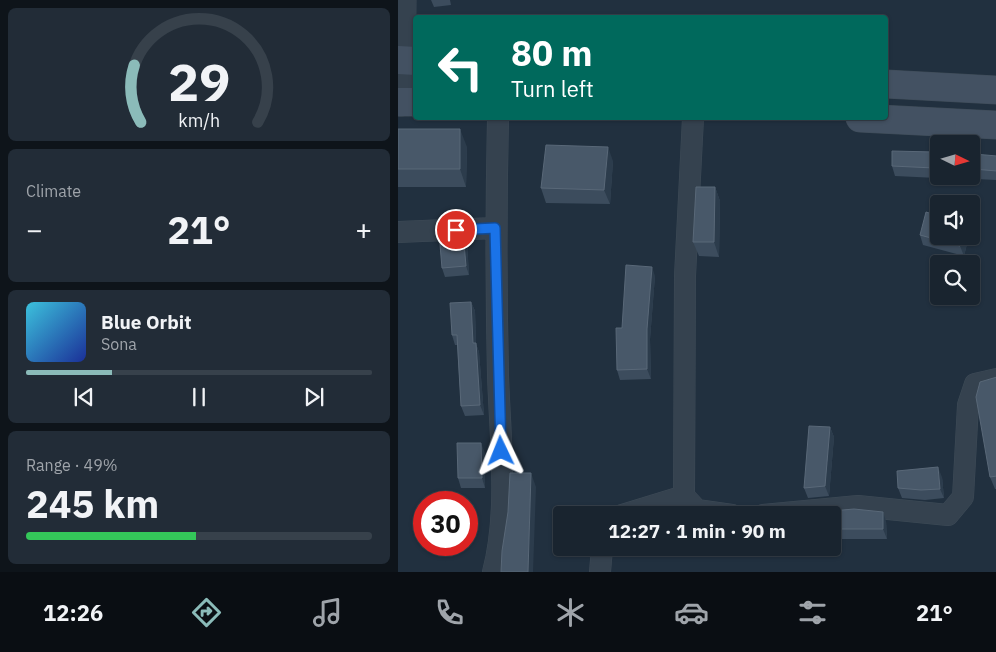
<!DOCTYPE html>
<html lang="en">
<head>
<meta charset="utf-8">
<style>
  :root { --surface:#19242f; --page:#222c37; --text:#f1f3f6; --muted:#9fa4aa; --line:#37414b; --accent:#8bbbb9 }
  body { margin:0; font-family:"IBM Plex Sans",sans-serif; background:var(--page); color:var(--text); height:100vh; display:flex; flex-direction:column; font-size:19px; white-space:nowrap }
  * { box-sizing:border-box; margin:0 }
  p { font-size:16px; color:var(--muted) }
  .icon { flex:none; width:28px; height:28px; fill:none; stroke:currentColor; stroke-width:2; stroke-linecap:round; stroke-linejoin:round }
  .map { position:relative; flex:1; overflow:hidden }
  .panel { display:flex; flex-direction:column; gap:8px; padding:8px; background:#0e141a; width:398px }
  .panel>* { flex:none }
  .guide { position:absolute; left:15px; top:15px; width:475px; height:105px; border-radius:5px; box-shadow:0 1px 4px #0004,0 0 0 1px var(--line); background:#00695c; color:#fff; overflow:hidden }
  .needle { width:32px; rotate:95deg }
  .controls { position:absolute; left:532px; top:135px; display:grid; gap:10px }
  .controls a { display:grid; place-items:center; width:50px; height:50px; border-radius:5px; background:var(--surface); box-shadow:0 1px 4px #0004,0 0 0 1px var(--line); font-size:25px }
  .speed { position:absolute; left:15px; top:491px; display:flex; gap:10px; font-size:25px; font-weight:700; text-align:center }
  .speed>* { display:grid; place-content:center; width:65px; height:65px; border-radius:50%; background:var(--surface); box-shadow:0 1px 4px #0004,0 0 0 1px var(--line); line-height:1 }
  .speed .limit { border:8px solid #d22; background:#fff; color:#111 }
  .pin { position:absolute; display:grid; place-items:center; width:42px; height:42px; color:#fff; margin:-21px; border:2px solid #fff; border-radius:50%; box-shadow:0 1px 5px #0007 }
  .me { position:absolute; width:55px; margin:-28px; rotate:358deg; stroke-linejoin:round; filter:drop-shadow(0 0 4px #0008) }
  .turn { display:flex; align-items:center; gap:18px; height:105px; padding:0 15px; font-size:22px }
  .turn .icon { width:65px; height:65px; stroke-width:2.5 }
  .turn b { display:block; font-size:35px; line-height:42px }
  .big { font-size:38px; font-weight:700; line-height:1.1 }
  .panel .card { flex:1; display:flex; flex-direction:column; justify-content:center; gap:8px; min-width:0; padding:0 18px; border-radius:8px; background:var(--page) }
  .panel .dial { align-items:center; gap:0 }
  .dial svg { height:130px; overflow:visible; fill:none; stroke:var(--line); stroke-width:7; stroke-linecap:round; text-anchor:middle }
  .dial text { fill:var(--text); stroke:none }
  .song { display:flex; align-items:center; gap:15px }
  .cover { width:60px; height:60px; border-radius:8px; background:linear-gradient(135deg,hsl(190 70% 55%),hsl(230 70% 35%)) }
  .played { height:5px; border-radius:2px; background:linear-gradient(90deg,var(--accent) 25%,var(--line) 25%) }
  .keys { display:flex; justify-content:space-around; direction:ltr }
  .heat { display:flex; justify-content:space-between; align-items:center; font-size:28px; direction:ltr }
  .charge { height:8px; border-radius:4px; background:linear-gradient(90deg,#34c759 49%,var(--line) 0) }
  .trip { position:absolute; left:155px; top:506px; width:288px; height:50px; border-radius:5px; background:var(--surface); box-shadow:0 1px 4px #0004,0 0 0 1px var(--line); font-weight:700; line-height:50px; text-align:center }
  .menu { display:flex; height:80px; justify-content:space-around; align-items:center; background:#0a0e13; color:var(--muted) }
  .menu .icon { width:35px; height:35px }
  .menu .current { color:var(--accent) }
  .menu b { font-size:22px; color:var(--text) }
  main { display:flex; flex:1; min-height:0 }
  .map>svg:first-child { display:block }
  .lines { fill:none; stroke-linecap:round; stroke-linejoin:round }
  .minor-casing { stroke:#3e4b57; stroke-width:22 }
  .tertiary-casing { stroke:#3e4b57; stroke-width:29 }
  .secondary-casing { stroke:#3e4b57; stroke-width:29 }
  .minor { stroke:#35424f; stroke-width:21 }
  .tertiary { stroke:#35424f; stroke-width:28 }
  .secondary { stroke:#435162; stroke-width:28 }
  .wall { fill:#3c4c5d }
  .shaded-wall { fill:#2c3c4c }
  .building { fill:#485869; stroke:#596878 }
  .route-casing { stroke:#114b97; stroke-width:12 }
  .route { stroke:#1a73e8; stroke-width:9 }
</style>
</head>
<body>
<main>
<section class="panel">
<div class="card dial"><svg viewBox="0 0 100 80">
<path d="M14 69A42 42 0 1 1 86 69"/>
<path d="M14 69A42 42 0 0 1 10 34" stroke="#8bbbb9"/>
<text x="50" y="56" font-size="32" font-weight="700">29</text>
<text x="50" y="72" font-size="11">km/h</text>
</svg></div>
<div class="card"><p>Climate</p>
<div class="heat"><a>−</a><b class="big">21°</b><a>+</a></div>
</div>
<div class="card">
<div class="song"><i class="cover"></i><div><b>Blue Orbit</b><p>Sona</p></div></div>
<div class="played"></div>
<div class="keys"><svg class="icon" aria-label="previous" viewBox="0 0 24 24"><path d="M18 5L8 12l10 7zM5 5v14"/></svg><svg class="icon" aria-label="pause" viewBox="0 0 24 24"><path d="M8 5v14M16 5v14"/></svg><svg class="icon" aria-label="next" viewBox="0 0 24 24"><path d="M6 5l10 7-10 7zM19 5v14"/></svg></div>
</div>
<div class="card"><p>Range · 49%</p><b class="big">245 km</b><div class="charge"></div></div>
</section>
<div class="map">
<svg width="599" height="572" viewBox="0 0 599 572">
  <rect width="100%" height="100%" fill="#21303f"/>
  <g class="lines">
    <!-- minor casing -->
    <g class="minor-casing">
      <path id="minor" d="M 295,118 L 287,276 L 286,496 L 299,510 L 334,515
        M 0,232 L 97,228
        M 224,515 L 286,496
        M 365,515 L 460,506 L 550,515 L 565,497 L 570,405 L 577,384 L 599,379
        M 95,572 C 111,512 102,438 100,375 C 98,289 98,204 100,118
        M 202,572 L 204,548"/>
    </g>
    <!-- tertiary casing -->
    <g class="tertiary-casing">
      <path id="tertiary" d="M 3,102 L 4,0"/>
    </g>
    <!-- secondary casing -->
    <g class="secondary-casing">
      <path id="secondary" d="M 0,60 L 18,61
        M 488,84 L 599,90
        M 0,102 L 18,102
        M 462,118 L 599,125"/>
    </g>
    <!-- minor -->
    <use href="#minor" class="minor"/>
    <!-- tertiary -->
    <use href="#tertiary" class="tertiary"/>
    <!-- secondary -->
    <use href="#secondary" class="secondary"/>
  </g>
  <!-- wall -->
  <path class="wall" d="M 33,0 L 52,0 L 53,5 L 36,7 Z
    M 0,129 L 69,147 L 68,187 L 0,187 Z
    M 536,152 L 540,162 L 539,178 L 497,176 L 494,166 Z
    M 599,156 L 599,180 L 578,179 L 575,169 Z
    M 215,161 L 212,204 L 148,203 L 143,188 Z
    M 317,187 L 322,201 L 321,257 L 301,256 L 295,242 Z
    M 65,232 L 69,242 L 71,275 L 47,277 L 44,268 Z
    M 522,235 L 571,236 L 566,256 L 525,245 Z
    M 257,276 L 252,339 L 253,379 L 222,380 L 219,370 L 224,328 Z
    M 73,302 L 77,311 L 78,344 L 81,352 L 86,415 L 67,416 L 63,406 L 59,345 L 57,345 L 54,335 Z
    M 599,377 L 599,489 L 597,489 L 592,477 Z
    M 432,427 L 436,437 L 431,496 L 410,498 L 406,488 Z
    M 87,453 L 87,488 L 63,488 L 60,478 Z
    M 544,477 L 546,498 L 527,500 L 504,498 L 500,488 Z
    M 434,515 L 488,521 L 489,539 L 434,539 Z
    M 306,548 L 343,548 L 342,556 L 307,553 Z"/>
  <!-- shaded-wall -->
  <path class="shaded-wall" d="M 62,129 L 69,147 L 68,187 L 62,169 Z
    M 210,147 L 215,161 L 212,204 L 206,190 Z
    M 536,152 L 540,162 L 539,178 L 536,168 Z
    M 317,187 L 322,201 L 321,257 L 316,242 Z
    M 65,232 L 69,242 L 71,275 L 68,266 Z
    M 565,236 L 571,236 L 566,256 L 562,246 Z
    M 254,267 L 257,276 L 252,339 L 253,379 L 249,369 L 249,329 Z
    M 73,302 L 77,311 L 78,344 L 81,352 L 86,415 L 82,405 L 75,343 Z
    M 432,427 L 436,437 L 431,496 L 427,486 Z
    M 83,443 L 87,453 L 87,488 L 84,478 Z
    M 540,467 L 544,477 L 546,498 L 542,489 Z
    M 133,473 L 138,487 L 135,572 L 130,572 Z
    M 485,512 L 488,521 L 489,539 L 485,529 Z
    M 339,548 L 343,548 L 342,556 Z"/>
  <!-- building -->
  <path class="building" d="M 0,129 L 62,129 L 62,169 L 0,169 Z
    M 148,145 L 210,147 L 206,190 L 143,188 Z
    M 494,151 L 536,152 L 536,168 L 494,166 Z
    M 576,154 L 599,156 L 599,171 L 575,169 Z
    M 298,187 L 317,187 L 316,242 L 295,242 Z
    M 528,212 L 541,216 L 541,236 L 565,236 L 562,246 L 522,235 Z
    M 65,232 L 68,266 L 44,268 L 41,233 Z
    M 228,265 L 254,267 L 249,329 L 249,369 L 219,370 L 218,328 L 224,328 Z
    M 73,302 L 75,343 L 78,343 L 82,405 L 63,406 L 59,335 L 54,335 L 52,303 Z
    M 599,377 L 599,476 L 592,477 L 578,397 L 582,382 Z
    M 411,426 L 432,427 L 427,486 L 406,488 Z
    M 59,443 L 83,443 L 84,478 L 60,478 Z
    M 540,467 L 542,489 L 523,490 L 500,488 L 499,471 Z
    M 112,473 L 133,473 L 130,572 L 103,572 L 104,551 L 110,512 Z
    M 456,509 L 485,512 L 485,529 L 434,529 L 434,515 L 399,515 L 399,514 Z"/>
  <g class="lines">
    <!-- route casing -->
    <g class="route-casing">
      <path id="route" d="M 58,230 L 97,228 L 103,451"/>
    </g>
    <!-- route -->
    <use href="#route" class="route"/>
  </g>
</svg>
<div class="controls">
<a><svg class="needle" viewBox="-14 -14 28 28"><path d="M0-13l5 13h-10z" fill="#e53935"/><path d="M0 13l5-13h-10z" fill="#9fa4aa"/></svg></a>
<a><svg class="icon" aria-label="sound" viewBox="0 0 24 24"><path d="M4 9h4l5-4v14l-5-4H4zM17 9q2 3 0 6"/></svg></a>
<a><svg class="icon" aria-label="search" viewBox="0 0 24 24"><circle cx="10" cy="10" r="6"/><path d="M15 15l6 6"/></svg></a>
</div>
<div class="speed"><div class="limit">30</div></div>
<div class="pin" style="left:58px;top:230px;background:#d93025"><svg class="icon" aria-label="arrive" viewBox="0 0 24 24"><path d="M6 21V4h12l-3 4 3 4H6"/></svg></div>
<svg class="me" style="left:103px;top:451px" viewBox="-20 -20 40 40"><path d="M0-17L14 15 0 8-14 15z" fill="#1a73e8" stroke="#fff" stroke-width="4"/></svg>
<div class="trip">12:27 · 1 min · 90 m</div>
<div class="guide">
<div class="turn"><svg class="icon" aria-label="left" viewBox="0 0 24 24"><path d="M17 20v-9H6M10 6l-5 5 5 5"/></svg><div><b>80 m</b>Turn left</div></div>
</div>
</div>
</main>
<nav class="menu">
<b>12:26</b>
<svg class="icon current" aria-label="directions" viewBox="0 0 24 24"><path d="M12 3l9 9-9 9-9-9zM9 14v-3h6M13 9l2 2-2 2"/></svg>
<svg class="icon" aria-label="music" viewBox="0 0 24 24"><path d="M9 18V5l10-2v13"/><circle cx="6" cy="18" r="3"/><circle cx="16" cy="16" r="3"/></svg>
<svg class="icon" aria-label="phone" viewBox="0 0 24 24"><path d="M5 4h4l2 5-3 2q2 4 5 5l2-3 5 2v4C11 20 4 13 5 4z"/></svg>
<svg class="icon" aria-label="climate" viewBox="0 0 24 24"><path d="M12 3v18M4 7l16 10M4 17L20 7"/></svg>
<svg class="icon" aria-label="car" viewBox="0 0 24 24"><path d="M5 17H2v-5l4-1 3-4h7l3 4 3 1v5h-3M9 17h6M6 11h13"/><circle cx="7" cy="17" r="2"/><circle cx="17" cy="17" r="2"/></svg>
<svg class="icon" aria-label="filters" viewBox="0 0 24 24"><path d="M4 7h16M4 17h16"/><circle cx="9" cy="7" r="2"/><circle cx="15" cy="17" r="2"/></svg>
<b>21°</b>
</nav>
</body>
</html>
